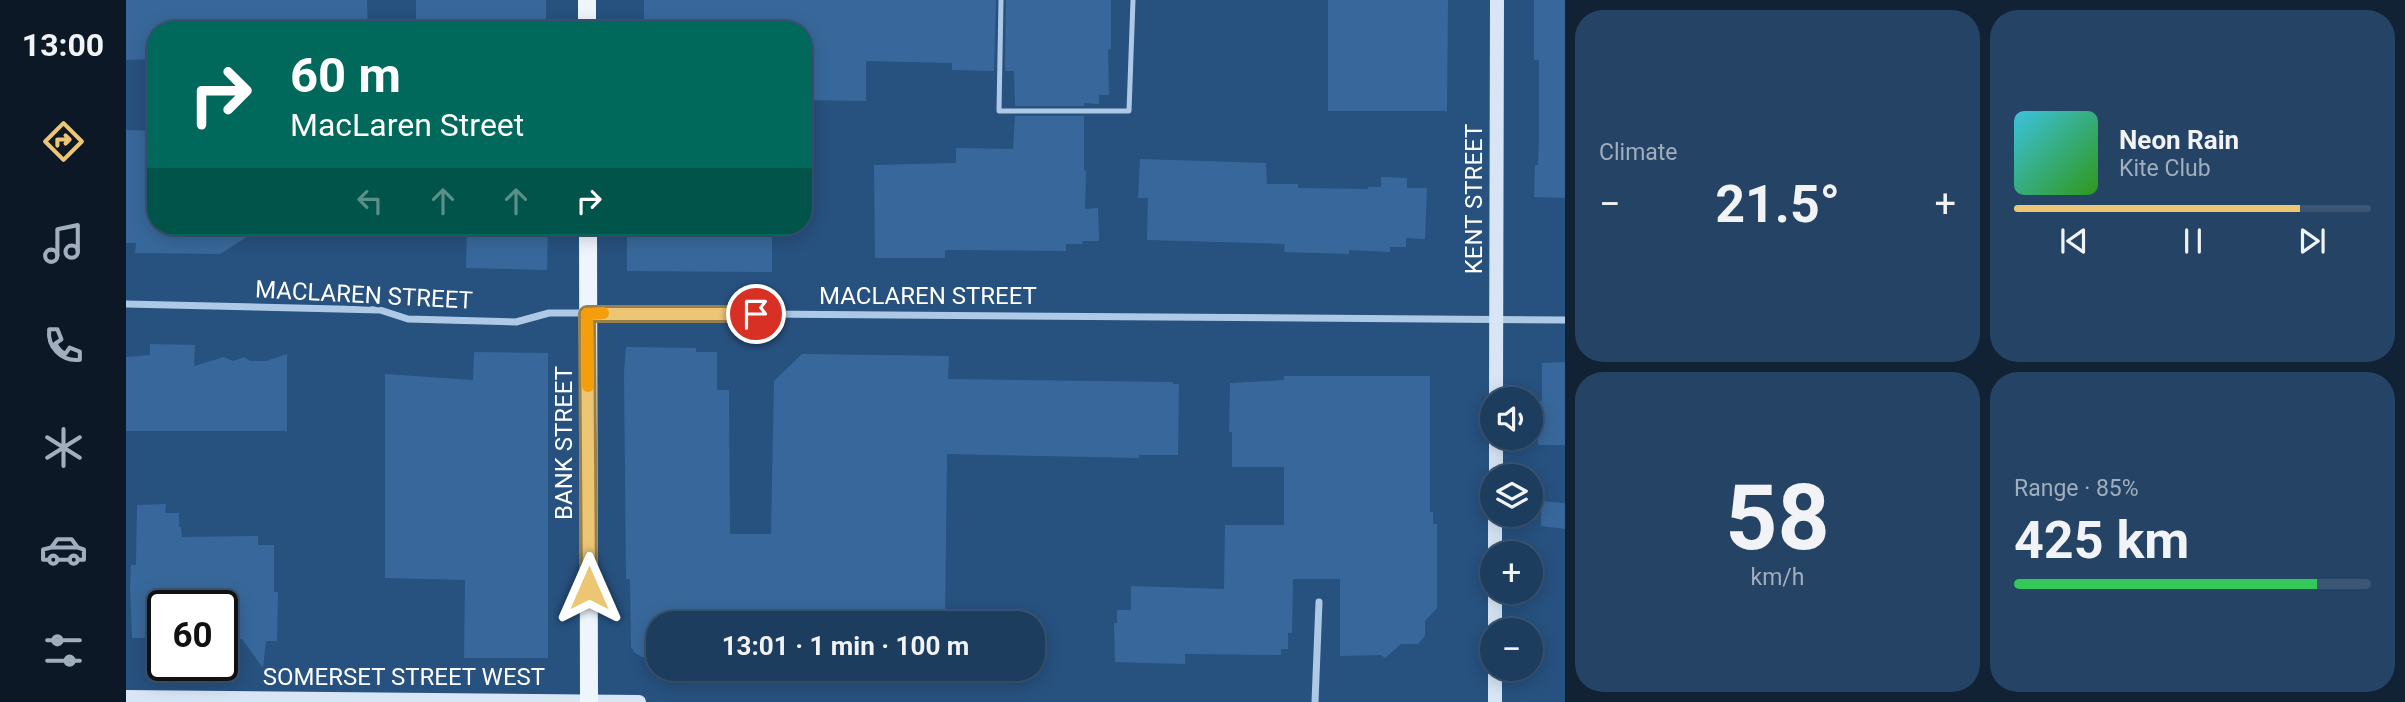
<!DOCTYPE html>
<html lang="en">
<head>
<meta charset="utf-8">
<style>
  :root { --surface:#1d3d5f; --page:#254465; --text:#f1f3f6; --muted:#a0aebd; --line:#3b5674; --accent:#edc674 }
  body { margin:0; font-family:Roboto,sans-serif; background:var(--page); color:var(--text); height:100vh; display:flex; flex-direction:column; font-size:26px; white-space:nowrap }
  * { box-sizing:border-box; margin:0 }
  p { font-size:23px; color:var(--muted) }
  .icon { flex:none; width:38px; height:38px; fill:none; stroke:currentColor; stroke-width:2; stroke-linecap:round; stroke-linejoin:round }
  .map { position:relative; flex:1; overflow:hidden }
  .side { display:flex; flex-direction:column; gap:10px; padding:10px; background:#102234; width:840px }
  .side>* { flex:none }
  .hud { position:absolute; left:21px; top:21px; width:665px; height:214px; border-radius:28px; box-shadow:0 4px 18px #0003,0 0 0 2px var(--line); background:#00695c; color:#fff; overflow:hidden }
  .tools { position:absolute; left:1354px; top:387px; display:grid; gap:14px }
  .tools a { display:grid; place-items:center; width:63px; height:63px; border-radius:50%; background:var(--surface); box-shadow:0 4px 18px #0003,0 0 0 2px var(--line); font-size:35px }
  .speed { position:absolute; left:21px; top:590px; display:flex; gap:14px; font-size:35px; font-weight:700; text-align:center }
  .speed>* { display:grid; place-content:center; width:91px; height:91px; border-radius:50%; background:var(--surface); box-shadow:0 4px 18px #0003,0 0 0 2px var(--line); line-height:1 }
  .speed .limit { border:4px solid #111; border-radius:10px; background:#fff; color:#111 }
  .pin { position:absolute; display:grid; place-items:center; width:60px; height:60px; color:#fff; margin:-30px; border:4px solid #fff; border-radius:50%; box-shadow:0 2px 7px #0007 }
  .me { position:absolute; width:77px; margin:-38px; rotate:0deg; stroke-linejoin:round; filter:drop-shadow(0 0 5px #0008) }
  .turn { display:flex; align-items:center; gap:24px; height:147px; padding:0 28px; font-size:32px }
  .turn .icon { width:91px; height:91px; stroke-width:2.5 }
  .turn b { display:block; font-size:49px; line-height:60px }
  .lanes { display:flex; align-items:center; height:66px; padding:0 28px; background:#0003; justify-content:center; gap:35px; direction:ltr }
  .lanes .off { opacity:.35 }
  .big { font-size:52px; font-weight:700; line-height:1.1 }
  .side .card { flex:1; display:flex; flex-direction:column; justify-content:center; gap:10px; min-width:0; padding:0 24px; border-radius:28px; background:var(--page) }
  .side .dial { align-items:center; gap:0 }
  .dial b { font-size:91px; line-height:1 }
  .song { display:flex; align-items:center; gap:21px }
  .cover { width:84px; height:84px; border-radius:10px; background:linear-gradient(135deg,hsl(190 70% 55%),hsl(110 70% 35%)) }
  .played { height:7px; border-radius:4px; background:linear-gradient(90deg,var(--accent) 80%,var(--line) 80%) }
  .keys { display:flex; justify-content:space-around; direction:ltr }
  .heat { display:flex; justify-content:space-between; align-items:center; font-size:38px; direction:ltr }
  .charge { height:10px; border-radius:5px; background:linear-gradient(90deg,#34c759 85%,var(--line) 0) }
  .side .tiles { flex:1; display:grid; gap:10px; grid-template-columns:repeat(2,1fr) }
  .trip { position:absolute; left:520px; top:611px; width:399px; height:70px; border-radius:28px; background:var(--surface); box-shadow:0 4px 18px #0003,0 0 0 2px var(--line); font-weight:700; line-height:70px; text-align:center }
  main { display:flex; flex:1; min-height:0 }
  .tabs { display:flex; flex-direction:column; width:126px; justify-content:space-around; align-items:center; background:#0c1826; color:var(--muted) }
  .tabs .icon { width:49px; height:49px }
  .tabs .active { color:var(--accent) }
  .tabs b { font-size:32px; color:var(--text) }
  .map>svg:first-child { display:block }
  .building { fill:#38689b }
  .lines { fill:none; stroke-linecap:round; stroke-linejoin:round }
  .service { stroke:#aec9e5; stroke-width:5 }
  .minor { stroke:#aec9e5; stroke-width:7 }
  .secondary { stroke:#d7e5f5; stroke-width:14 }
  .primary { stroke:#eef5fd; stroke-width:18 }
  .route-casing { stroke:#9a814b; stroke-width:18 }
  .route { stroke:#edc674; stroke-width:12 }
  .slow { stroke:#f59e0b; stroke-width:12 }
  .labels { text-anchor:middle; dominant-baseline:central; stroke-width:7; stroke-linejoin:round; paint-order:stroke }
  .street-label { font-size:24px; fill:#fff; stroke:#27517f }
</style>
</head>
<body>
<main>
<nav class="tabs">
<b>13:00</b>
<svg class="icon active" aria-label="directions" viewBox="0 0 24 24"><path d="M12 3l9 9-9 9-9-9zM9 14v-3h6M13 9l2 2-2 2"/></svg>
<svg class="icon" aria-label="music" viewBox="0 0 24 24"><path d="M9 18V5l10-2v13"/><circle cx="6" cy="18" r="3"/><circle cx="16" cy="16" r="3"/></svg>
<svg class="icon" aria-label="phone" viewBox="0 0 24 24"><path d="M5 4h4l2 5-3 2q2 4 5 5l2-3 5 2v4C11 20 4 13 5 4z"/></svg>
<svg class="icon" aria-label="climate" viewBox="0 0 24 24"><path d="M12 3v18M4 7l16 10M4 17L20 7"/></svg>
<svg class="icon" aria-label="car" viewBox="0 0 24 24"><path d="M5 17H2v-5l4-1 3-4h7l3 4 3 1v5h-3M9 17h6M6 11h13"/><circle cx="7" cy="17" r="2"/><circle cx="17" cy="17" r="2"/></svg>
<svg class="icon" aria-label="filters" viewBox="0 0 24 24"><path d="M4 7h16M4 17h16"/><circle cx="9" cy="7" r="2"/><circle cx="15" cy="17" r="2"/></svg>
</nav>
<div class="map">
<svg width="1439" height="702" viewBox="0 0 1439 702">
  <rect width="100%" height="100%" fill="#27517f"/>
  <!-- building -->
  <path class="building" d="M 0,0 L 241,0 L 242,30 L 30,30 L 30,59 L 0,60 Z
    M 290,0 L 420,0 L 420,30 L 290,30 Z
    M 518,0 L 870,0 L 868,71 L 826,70 L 826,63 L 740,61 L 740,101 L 677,100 L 677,30 L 518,30 Z
    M 880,0 L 985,0 L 985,49 L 982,50 L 983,95 L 973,95 L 973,104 L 958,103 L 958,106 L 889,106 L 888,71 L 879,71 Z
    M 1202,0 L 1322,0 L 1321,111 L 1202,111 Z
    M 1408,0 L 1439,0 L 1439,198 L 1408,197 L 1409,165 L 1412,165 L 1413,139 L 1413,60 L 1408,60 Z
    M 889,116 L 958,116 L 958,170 L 960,171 L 959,209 L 972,208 L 973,241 L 956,241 L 957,244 L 940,244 L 940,251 L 822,250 L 819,251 L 819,258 L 749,258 L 748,165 L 830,163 L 830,148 L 887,149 Z
    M 0,130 L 30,131 L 30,226 L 138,226 L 94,254 L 9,253 L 10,243 L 0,243 Z
    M 1014,159 L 1140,163 L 1141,184 L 1172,184 L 1172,188 L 1242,189 L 1242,187 L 1255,187 L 1255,177 L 1281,178 L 1281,188 L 1301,188 L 1299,239 L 1280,238 L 1280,247 L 1264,247 L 1264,252 L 1223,250 L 1223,254 L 1158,252 L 1159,244 L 1021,240 L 1022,198 L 1012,198 Z
    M 341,226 L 422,226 L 421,270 L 340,268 Z
    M 501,226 L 646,226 L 646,272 L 501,271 Z
    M 24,344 L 69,345 L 68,366 L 98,357 L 107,361 L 118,357 L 124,361 L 140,361 L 161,354 L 161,431 L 0,431 L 0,357 L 24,355 Z
    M 500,347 L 570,348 L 570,352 L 591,352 L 591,390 L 603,390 L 604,534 L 645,534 L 648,381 L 676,354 L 823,356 L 822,379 L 1047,382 L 1047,384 L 1053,384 L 1052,455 L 1013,455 L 1013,458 L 821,454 L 819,623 L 532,623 L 532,657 L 516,657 L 509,653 L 505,647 L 504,579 L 500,579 L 498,373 Z
    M 348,352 L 422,353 L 422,658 L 338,658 L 339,580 L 259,578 L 259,374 L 347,380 Z
    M 1439,362 L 1439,445 L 1412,445 L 1412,401 L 1416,401 L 1416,363 Z
    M 1158,376 L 1304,376 L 1304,512 L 1307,512 L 1307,524 L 1311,524 L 1311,608 L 1299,621 L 1299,636 L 1292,644 L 1275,644 L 1259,658 L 1255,655 L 1214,656 L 1214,579 L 1167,579 L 1166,633 L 1162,633 L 1162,649 L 1155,649 L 1155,655 L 1059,654 L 1059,664 L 989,662 L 988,623 L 991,623 L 991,610 L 1005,610 L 1005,586 L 1098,589 L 1099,525 L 1158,525 L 1158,467 L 1106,467 L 1106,432 L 1103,432 L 1104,383 L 1158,380 Z
    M 1415,501 L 1439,503 L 1439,529 L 1415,526 Z
    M 40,504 L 39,513 L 53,513 L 53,527 L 55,527 L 56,537 L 132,536 L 132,545 L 148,545 L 148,592 L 152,592 L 151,641 L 140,641 L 137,668 L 116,639 L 96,640 L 96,606 L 37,606 L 37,638 L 6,638 L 4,586 L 5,565 L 10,565 L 11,505 Z"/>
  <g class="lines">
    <!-- service -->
    <path class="service" d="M 875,0 L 873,111 L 1003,111 L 1007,0"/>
    <!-- minor -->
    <path class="minor" d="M 0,304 L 254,310 L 282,319 L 390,322 L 423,313 L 494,313 L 1439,320
      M 1189,702 L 1193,602"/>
    <!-- secondary -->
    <path class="secondary" d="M 1370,399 L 1371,0
      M 1370,476 L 1370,438
      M 1369,553 L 1369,514
      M 1369,630 L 1369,592
      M 0,697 L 513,702
      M 1369,702 L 1369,668"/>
    <!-- primary -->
    <path class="primary" d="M 461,0 L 461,30
      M 462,226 L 463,702"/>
  </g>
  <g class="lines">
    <!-- route casing -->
    <g class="route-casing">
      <path id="route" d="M 463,588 L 461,314 L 630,314"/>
    </g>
    <!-- route -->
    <use href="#route" class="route"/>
    <!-- slow -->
    <path class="slow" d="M 462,386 L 461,314 L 477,313"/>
  </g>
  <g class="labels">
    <!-- street labels -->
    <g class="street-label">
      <text transform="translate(1348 199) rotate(-90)">KENT STREET</text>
      <text transform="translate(238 295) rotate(3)">MACLAREN STREET</text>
      <text x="802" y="296">MACLAREN STREET</text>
      <text transform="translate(438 443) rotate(-90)">BANK STREET</text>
      <text x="278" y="677">SOMERSET STREET WEST</text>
    </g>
  </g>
</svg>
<div class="tools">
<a><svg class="icon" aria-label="sound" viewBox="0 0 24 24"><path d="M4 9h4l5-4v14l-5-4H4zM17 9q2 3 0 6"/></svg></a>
<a><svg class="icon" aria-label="layers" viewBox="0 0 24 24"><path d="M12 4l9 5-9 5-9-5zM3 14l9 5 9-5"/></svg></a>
<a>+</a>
<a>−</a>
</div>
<div class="speed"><div class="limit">60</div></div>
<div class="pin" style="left:630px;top:314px;background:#d93025"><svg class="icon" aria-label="arrive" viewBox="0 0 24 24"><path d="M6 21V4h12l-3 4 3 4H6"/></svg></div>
<svg class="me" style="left:463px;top:588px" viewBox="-20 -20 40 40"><path d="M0-17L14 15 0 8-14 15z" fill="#edc674" stroke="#fff" stroke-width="4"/></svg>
<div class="trip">13:01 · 1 min · 100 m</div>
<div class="hud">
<div class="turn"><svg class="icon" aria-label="right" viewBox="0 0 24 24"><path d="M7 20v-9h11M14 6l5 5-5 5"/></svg><div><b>60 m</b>MacLaren Street</div></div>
<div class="lanes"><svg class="icon off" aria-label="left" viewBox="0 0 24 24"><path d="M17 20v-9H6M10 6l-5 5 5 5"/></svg><svg class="icon off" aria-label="ahead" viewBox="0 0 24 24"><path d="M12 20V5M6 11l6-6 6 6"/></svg><svg class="icon off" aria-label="ahead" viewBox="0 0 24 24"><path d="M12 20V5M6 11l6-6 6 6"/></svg><svg class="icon" aria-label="right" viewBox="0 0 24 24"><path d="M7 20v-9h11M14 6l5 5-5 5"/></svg></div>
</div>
</div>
<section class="side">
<div class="tiles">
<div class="card"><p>Climate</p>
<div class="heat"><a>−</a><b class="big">21.5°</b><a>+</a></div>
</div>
<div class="card">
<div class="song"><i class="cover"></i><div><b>Neon Rain</b><p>Kite Club</p></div></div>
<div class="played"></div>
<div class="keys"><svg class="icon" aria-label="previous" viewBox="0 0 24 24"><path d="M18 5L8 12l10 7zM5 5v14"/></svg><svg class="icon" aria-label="pause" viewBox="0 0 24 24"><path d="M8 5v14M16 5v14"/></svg><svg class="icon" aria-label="next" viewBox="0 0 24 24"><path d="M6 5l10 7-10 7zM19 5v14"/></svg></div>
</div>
<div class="card dial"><b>58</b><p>km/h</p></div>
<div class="card"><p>Range · 85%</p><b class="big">425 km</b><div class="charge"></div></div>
</div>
</section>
</main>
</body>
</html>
